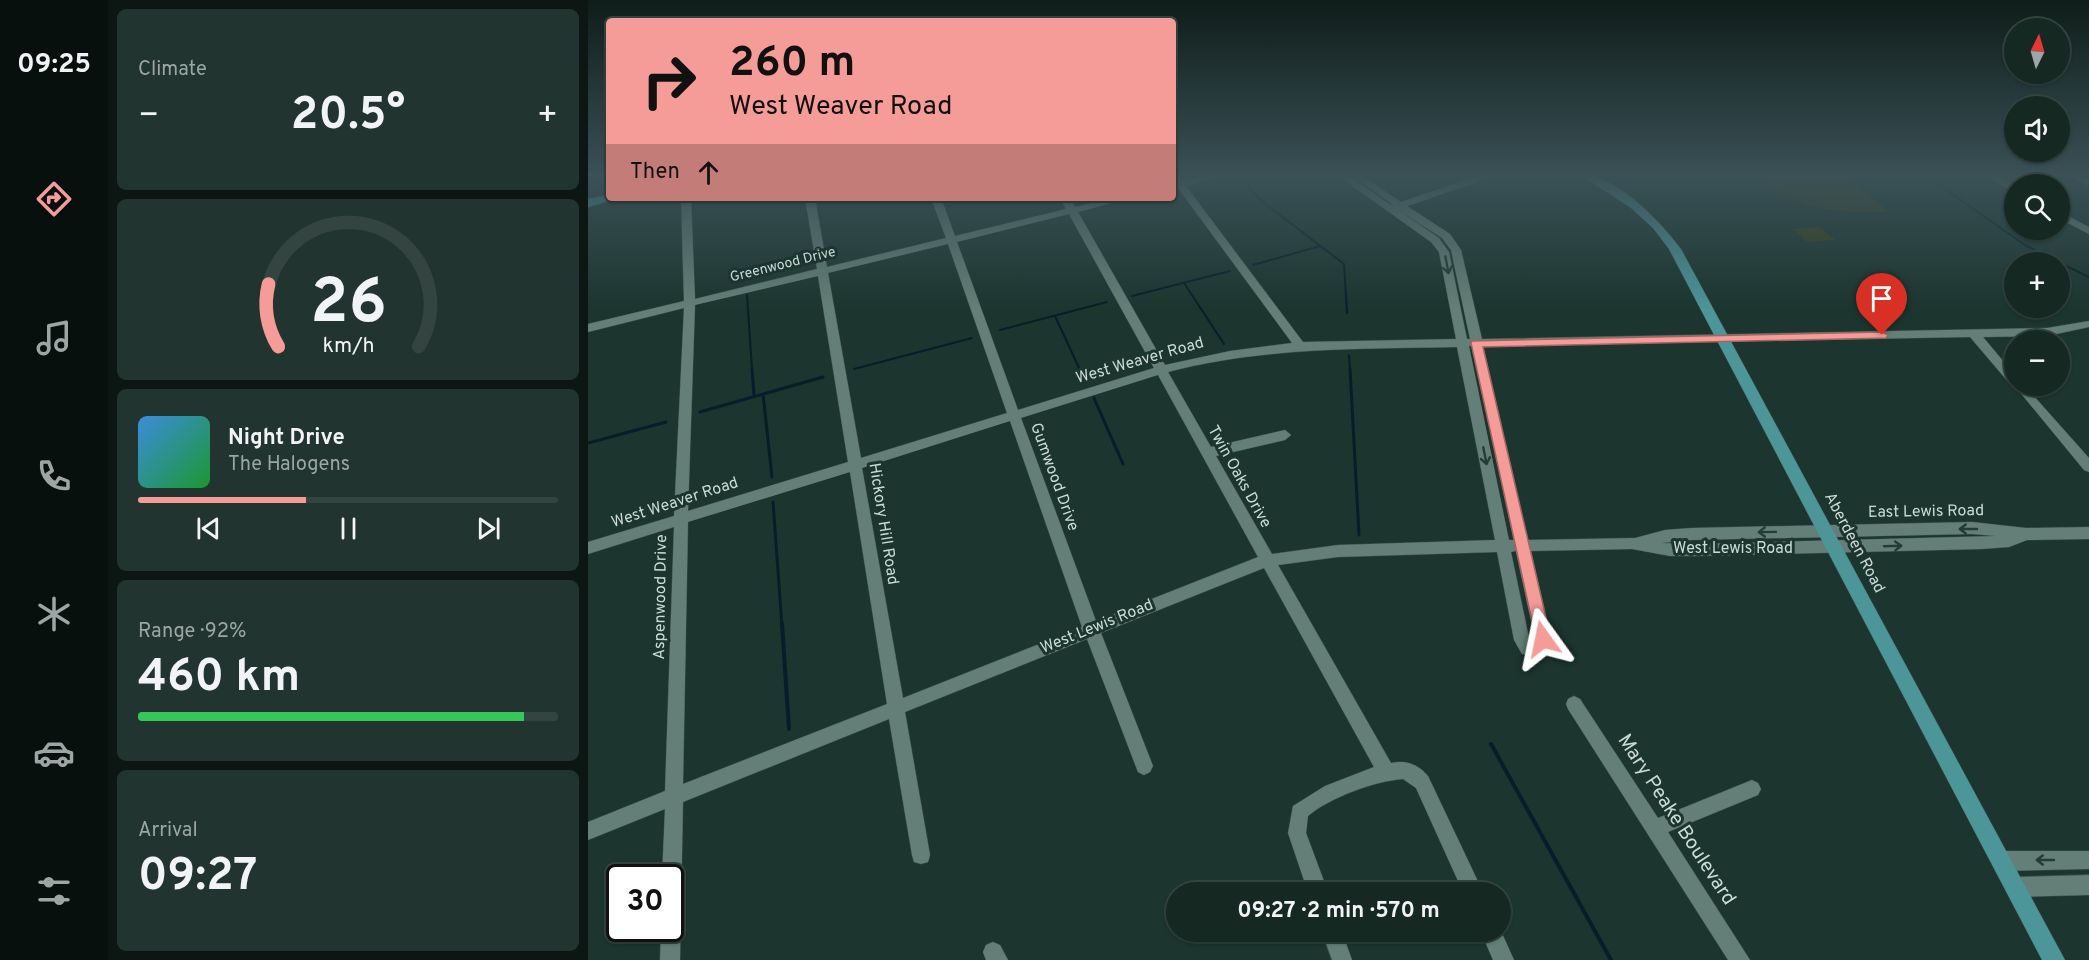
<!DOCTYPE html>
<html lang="en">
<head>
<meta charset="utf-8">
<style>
  :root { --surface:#152822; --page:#22342f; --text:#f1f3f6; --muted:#9da6a5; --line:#344440; --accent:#f59b98 }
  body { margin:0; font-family:Overpass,sans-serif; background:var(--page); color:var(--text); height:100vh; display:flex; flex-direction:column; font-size:22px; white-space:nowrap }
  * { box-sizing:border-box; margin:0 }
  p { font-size:20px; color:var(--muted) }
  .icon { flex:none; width:33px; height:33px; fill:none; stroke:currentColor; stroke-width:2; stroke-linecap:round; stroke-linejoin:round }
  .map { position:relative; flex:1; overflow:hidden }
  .drawer { display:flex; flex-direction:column; gap:9px; padding:9px; background:#0c1613; width:480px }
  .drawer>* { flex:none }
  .banner { position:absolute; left:18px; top:18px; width:570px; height:183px; border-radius:6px; box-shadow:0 2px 4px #0004,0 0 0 2px var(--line); background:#f59b98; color:#111; overflow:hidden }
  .needle { width:39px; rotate:5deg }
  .fabs { position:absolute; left:1416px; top:18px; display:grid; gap:12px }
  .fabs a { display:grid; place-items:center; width:66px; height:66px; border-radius:50%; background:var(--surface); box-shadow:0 2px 4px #0004,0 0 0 2px var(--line); font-size:30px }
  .speed { position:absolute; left:18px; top:864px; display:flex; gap:12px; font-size:30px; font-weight:700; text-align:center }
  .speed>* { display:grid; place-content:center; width:78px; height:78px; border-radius:50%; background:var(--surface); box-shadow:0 2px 4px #0004,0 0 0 2px var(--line); line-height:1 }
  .speed .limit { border:3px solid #111; border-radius:9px; background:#fff; color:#111 }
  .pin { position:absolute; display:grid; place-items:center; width:51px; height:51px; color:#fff; margin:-62px -26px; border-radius:50% 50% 50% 0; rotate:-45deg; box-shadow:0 0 6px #0007 }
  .pin .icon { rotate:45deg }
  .me { position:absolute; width:66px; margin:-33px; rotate:348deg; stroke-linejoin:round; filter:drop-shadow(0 0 4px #0008) }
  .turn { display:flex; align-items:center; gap:21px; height:126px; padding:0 24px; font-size:27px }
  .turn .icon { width:78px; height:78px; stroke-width:2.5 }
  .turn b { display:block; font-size:42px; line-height:51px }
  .then { display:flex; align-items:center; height:57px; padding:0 24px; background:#0003; gap:12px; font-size:22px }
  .big { font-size:45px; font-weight:700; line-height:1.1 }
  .drawer .tile { flex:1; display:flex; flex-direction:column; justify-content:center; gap:9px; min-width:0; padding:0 21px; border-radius:9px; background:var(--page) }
  .drawer .dial { align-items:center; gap:0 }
  .dial svg { height:156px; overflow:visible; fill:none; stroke:var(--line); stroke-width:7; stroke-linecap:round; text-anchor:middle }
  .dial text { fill:var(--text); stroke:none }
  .song { display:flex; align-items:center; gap:18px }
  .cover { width:72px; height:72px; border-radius:9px; background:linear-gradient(135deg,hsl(210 70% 55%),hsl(130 70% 35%)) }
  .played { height:6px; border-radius:3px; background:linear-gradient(90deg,var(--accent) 40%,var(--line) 40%) }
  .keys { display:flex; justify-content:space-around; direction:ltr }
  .heat { display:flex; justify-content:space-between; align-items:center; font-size:33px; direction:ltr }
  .charge { height:9px; border-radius:4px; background:linear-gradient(90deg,#34c759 92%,var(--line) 0) }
  .trip { position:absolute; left:578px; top:882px; width:345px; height:60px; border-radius:30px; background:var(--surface); box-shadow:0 2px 4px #0004,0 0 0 2px var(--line); font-weight:700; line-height:60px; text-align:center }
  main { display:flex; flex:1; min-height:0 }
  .menu { display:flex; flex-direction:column; width:108px; justify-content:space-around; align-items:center; background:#08100e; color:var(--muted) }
  .menu .icon { width:42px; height:42px }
  .menu .active { color:var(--accent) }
  .menu b { font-size:27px; color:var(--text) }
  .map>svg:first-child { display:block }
  .green { fill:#393d12 }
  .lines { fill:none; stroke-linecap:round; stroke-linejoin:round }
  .stream-far2 { stroke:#071e2a; stroke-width:2 }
  .stream-far1 { stroke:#071e2a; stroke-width:3 }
  .stream { stroke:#071e2a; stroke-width:4 }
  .minor-casing { stroke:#3c514c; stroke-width:1 }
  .major-casing { stroke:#3c514c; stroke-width:1 }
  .highway-casing { stroke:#3c514c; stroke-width:2 }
  .minor { fill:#647f77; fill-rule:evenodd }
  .major { fill:#4c9599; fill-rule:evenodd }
  .highway { fill:#3ca4af; fill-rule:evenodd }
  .oneway { stroke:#233c35 }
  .route { fill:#f59b98; stroke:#9f6563; stroke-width:1.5 }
  .labels { text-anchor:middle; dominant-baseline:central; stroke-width:6; stroke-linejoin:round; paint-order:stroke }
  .far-street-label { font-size:14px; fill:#ccdad6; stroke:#1c352e }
  .street-label { font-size:16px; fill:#ccdad6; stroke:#1c352e }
  .near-street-label { font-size:20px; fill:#ccdad6; stroke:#1c352e }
</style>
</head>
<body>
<main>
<nav class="menu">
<b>09:25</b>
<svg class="icon active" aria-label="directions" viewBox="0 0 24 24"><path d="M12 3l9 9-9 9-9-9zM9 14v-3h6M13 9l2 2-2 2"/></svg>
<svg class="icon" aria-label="music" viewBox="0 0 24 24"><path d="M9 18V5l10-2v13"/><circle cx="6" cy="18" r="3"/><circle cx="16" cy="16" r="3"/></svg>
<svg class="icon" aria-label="phone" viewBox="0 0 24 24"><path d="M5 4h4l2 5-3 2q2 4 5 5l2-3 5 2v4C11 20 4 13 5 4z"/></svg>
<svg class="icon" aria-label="climate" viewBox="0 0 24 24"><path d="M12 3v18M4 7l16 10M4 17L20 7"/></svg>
<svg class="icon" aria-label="car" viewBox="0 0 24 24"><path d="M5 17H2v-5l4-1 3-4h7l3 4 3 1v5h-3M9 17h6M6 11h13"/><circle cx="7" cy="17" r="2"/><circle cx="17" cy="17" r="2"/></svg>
<svg class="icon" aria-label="filters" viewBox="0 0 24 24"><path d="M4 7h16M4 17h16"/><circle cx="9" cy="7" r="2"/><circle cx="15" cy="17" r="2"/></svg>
</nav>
<section class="drawer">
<div class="tile"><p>Climate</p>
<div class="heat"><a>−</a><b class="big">20.5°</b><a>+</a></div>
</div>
<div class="tile dial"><svg viewBox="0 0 100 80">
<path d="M14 69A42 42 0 1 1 86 69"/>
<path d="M14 69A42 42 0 0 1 9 37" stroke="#f59b98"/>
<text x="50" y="56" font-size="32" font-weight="700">26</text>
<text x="50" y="72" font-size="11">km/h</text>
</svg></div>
<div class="tile">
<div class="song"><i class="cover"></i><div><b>Night Drive</b><p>The Halogens</p></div></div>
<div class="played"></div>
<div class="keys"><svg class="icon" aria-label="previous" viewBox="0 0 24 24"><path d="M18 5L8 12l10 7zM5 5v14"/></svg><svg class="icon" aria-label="pause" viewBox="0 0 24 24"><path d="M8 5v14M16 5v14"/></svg><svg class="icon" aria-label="next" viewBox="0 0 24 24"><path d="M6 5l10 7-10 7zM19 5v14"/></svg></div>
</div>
<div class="tile"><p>Range · 92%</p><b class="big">460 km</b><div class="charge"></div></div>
<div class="tile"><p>Arrival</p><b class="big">09:27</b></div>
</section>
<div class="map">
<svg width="1501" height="960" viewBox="0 0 1501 960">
  <rect width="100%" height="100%" fill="#1c352e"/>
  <!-- green -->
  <path class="green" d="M 1165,175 L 1256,175 L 1300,211 C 1256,217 1198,205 1165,175 Z
    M 1231,227 L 1247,240 L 1219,242 L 1205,229 Z"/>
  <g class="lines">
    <!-- stream-far2 -->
    <path class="stream-far2" d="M 650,175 L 675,202 L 756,264 L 759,313
      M 1337,175 L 1437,245 L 1471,262
      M 1472,263 L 1501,277
      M 665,265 L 732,246
      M 596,283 L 636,344
      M 159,295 L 164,370
      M 544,296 L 642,271
      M 467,316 L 492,370
      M 412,330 L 519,302
      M 761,355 L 762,370
      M 266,369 L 384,338"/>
    <!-- stream-far1 -->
    <path class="stream-far1" d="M 164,369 L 166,395
      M 491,369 L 496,380
      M 762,369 L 771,535
      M 175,394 L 184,477
      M 506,398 L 535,464
      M 112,412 L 235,377
      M 0,443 L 78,422
      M 185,502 L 194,626"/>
    <!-- stream -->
    <path class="stream" d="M 194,624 L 201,729
      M 903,744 L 1023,960"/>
    <!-- minor casing -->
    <g class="minor-casing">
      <path id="minor" d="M 585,175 L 589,175 L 594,181 L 619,175 L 633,175 L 632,177 L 598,186 L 715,342 L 868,339 L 851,252 L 843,242 L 749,175 L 759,175 L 803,205 L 804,204 L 763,175 L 773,175 L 813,202 L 893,175 L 905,175 L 904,177 L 819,206 L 862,234 L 873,250 L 894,339 L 1459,328 L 1501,321 L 1501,327 L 1459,336 L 1395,337 L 1426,374 L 1426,386 L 1437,386 L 1501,458 L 1501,472 L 1496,470 L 1426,385 L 1422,384 L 1382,337 L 895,346 L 940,540 L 1047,538 L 1077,530 L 1103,528 L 1384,522 L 1438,528 L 1501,527 L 1501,539 L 1439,540 L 1421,547 L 1394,549 L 1110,556 L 1082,556 L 1044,549 L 943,551 L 963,639 L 958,654 L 952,656 L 934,654 L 926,640 L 909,552 L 750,557 L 690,565 L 803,763 C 818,760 830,764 840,776 L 895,892 L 875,892 L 828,788 L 815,779 C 787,781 741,798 720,816 L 718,833 L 740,892 L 720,892 L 700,833 L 705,806 L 737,786 L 786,767 L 676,568 L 513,633 L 565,766 L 562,772 L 556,775 L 550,772 L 499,639 L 317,712 L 342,855 L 340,862 L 333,864 L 326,862 L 324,855 L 301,719 L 95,802 L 92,960 L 72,960 L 73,928 L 82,928 L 82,878 L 74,878 L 77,809 L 0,840 L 0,822 L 77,791 L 86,527 L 0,554 L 0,542 L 86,516 L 96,308 L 0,332 L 0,324 L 96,301 L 93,198 L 103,198 L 107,299 L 229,269 L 217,198 L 227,198 L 239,267 L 358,238 L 343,198 L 353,198 L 367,236 L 478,209 L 472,198 L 482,198 L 487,207 L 525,198 L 542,198 L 490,212 L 577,365 L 642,351 L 704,343 L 590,188 L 585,189 ZM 809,209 L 854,238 L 863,250 L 882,339 L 879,339 L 861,252 L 851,238 ZM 481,214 L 566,368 L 430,410 L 369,242 ZM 360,244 L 419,413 L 273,458 L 240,273 ZM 230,276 L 260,462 L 100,511 L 107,305 ZM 881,346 L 884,346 L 926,540 L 921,540 ZM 869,347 L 907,540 L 750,545 L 684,554 L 628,456 L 697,440 L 703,435 L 697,430 L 623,447 L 580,372 C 675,347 772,349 869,347 ZM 570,375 L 670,557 L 508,621 L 433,418 ZM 422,421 L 494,627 L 315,698 L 274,468 ZM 262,472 L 299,704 L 95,784 L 100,522 ZM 1384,534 L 1408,536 L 1110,544 L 1073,543 L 1103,540 ZM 928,551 L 947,639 L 946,642 L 941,638 L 923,552 Z
        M 1397,175 L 1408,175 L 1426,185 L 1426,192 Z
        M 1480,175 L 1492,175 L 1501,179 L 1501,186 Z
        M 1472,212 L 1501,227 L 1501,234 L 1472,219 Z
        M 986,696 L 992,699 L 1070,818 L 1164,780 L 1170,783 L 1173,789 L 1170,795 L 1080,832 L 1162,960 L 1140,960 L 980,709 L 978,704 L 980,699 Z
        M 1414,851 L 1501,851 L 1501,869 L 1414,871 L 1407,868 L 1404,861 L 1407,854 Z
        M 1501,875 L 1501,895 L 1428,897 L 1421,894 L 1418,887 L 1421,880 L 1428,877 Z
        M 912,929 L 926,960 L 905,960 L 893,932 L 912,932 Z
        M 734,932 L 754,932 L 764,960 L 744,960 Z
        M 405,942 L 412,945 L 420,960 L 398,960 L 395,952 L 398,945 Z"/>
    </g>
    <!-- major casing -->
    <g class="major-casing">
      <path id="major" d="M 993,175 C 1027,173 1074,223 1093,249 L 1477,960 L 1454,960 L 1081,249 L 1065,228 L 1043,208 Z"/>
    </g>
    <!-- highway casing -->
    <g class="highway-casing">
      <path id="highway" d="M 21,195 L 21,198 L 30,198 L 0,207 L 0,199 Z"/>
    </g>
    <!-- minor -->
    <use href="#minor" class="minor"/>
    <!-- major -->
    <use href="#major" class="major"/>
    <!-- highway -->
    <use href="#highway" class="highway"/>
  </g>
  <!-- one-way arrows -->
  <defs><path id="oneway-shaft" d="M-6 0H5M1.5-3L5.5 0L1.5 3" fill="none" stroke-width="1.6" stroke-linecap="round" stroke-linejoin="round" transform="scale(1.5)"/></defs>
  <g class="oneway">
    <use href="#oneway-shaft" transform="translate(859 265) rotate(79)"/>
    <use href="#oneway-shaft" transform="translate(897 456) rotate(79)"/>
    <use href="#oneway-shaft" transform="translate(1380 529) rotate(180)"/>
    <use href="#oneway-shaft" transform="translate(1179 532) rotate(179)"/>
    <use href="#oneway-shaft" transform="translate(1305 546) rotate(-2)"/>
    <use href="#oneway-shaft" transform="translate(1457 860) rotate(180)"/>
  </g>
  <!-- sky -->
  <linearGradient id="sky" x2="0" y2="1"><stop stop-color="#0f1d19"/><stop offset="0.57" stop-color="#3a5157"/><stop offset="1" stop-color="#3a5157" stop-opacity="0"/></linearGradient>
  <rect width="1501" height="309" fill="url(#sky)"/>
  <!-- route -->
  <path class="route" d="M 1294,332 L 1300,335 L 1298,338 L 895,347 L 963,639 L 960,644 L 949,644 L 883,343 L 884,341 Z"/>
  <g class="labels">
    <!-- far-street labels -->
    <g class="far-street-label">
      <text transform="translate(195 265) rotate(-14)">Greenwood Drive</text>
    </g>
    <!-- street labels -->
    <g class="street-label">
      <text transform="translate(552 361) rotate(-16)">West Weaver Road</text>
      <text transform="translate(466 477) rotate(70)">Gumwood Drive</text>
      <text transform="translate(651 477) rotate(61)">Twin Oaks Drive</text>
      <text transform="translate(87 503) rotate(-18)">West Weaver Road</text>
      <text transform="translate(1338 512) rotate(-1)">East Lewis Road</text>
      <text transform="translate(295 524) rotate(81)">Hickory Hill Road</text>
      <text transform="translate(1266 543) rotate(62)">Aberdeen Road</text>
      <text x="1145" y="549">West Lewis Road</text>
      <text transform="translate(73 597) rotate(-89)">Aspenwood Drive</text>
      <text transform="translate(509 627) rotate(-22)">West Lewis Road</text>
    </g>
    <!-- near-street labels -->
    <g class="near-street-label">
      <text transform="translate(1088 820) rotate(57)">Mary Peake Boulevard</text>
    </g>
  </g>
</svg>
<div class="fabs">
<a><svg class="needle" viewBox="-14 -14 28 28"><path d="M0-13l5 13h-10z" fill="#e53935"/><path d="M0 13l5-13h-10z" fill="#9da6a5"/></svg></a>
<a><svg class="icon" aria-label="sound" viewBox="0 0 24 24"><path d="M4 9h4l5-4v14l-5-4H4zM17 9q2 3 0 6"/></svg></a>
<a><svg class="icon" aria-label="search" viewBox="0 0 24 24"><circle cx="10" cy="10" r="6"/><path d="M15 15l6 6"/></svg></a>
<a>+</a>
<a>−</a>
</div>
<div class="speed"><div class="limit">30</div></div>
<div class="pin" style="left:1294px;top:335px;background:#d93025"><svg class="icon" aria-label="arrive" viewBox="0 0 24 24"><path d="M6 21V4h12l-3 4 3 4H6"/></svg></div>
<svg class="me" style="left:955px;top:639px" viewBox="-20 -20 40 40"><path d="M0-17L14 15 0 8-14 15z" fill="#f59b98" stroke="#fff" stroke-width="4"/></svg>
<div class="trip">09:27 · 2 min · 570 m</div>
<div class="banner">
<div class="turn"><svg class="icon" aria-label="right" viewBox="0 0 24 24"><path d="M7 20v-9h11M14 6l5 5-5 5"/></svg><div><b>260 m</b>West Weaver Road</div></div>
<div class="then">Then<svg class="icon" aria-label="ahead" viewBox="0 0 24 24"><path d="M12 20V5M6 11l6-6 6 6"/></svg></div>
</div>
</div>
</main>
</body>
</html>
